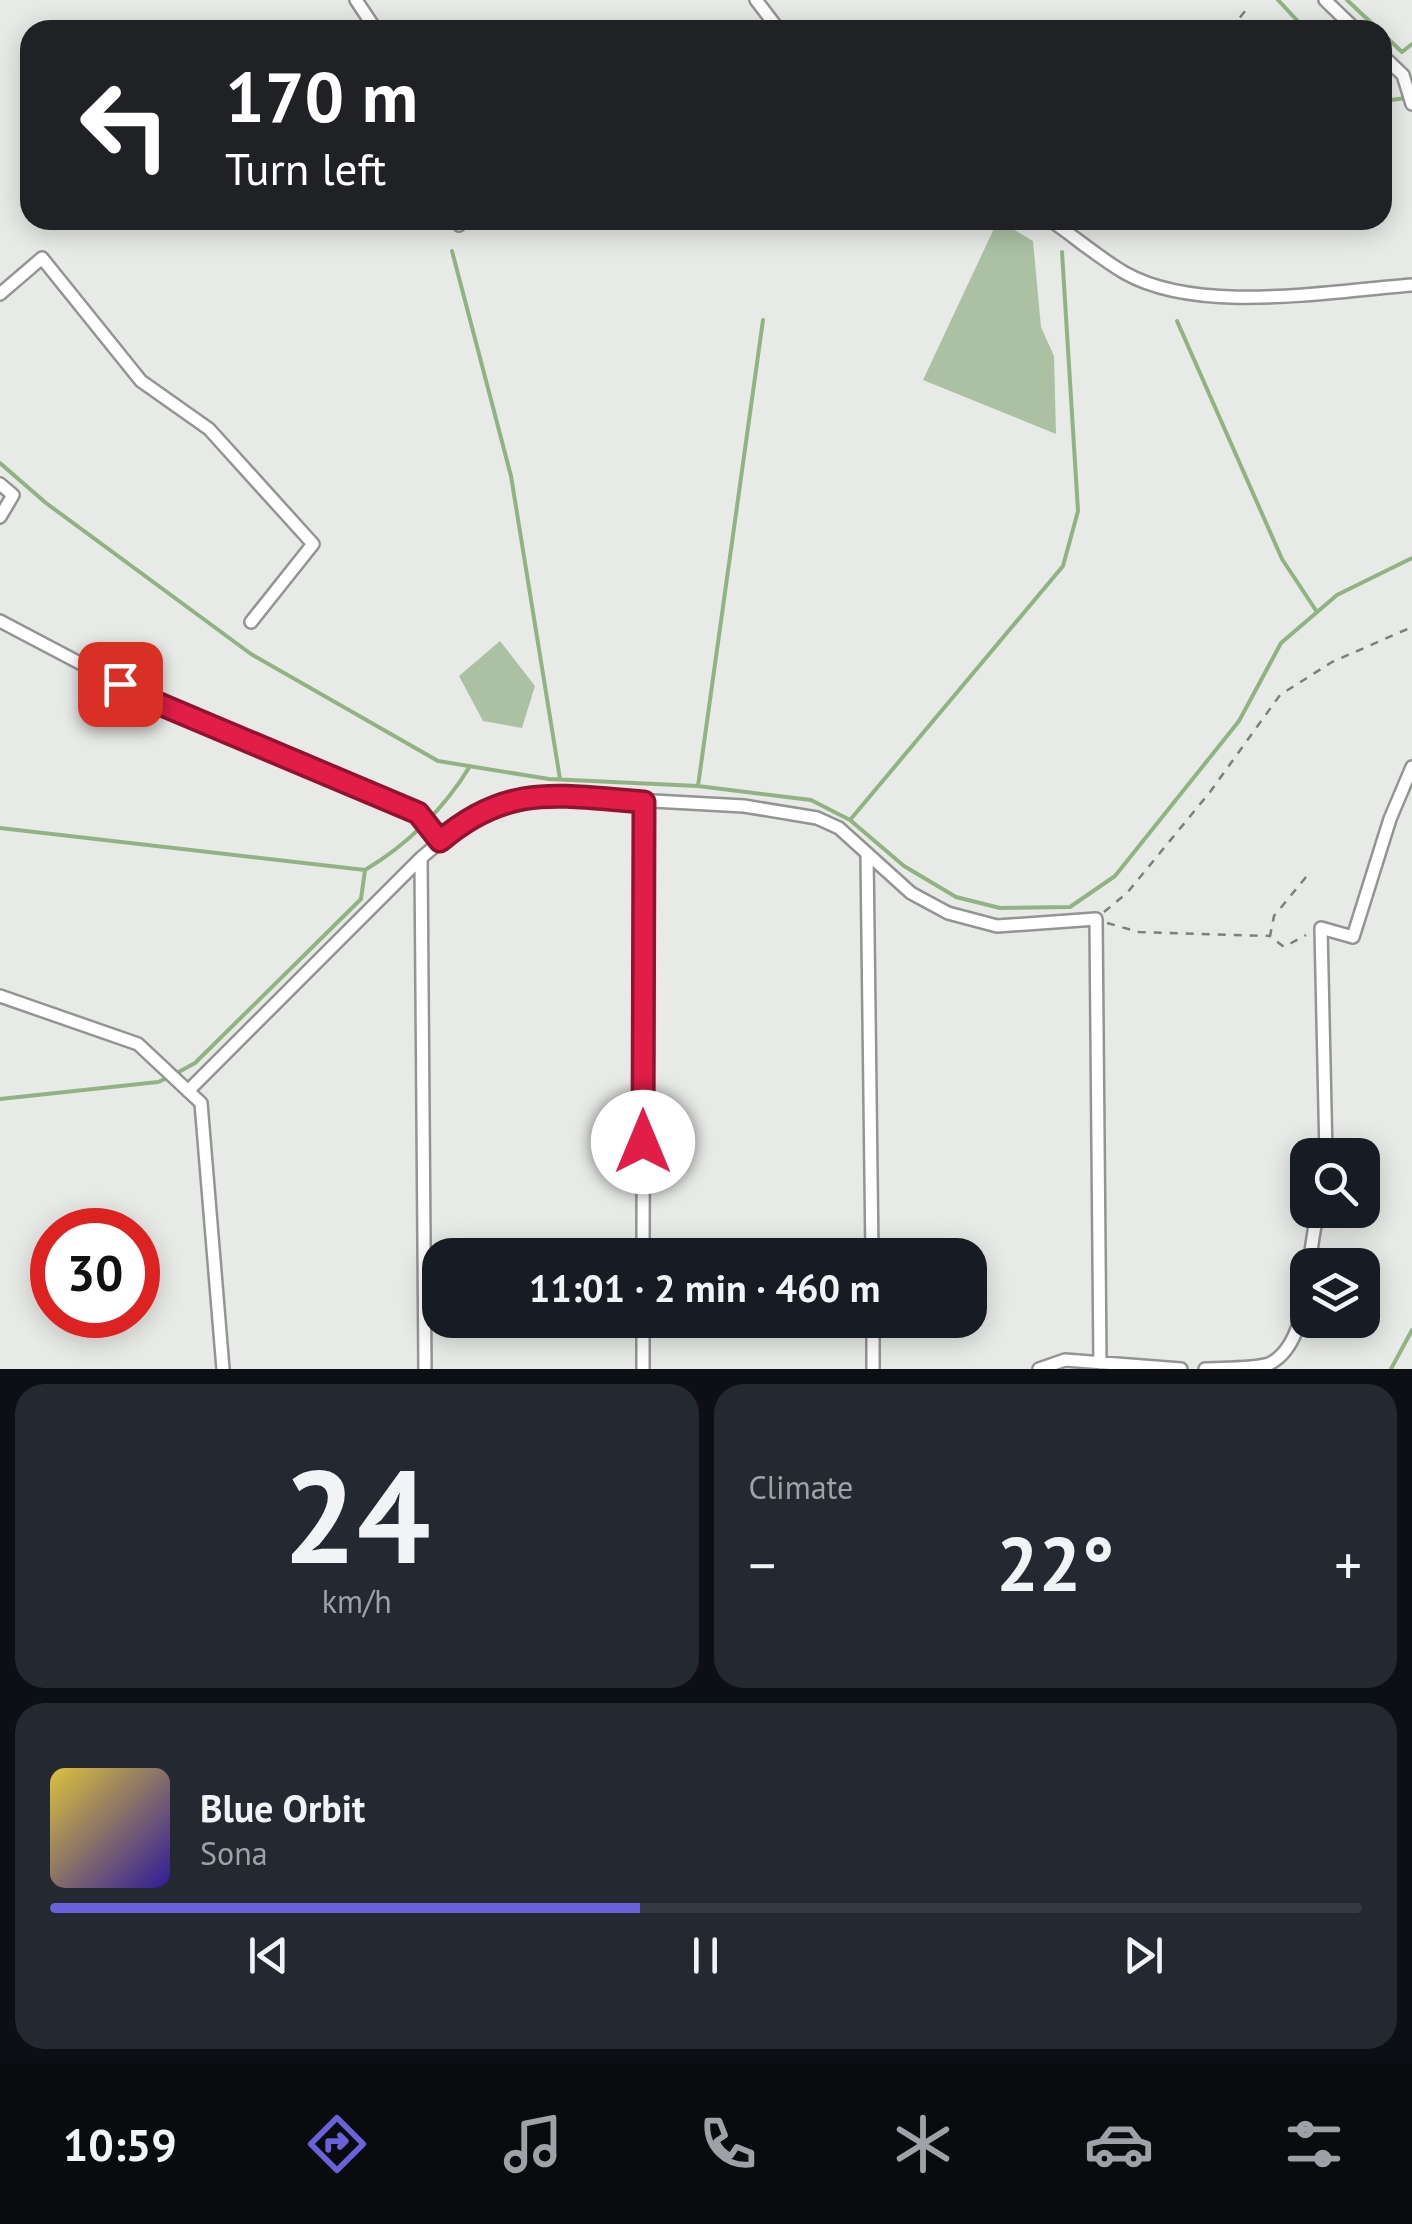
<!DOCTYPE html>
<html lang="en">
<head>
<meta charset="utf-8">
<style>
  :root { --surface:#171b24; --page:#242831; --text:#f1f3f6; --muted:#9ea1a6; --line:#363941; --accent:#6a61db }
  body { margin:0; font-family:"PT Sans",sans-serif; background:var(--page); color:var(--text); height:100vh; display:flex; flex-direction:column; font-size:38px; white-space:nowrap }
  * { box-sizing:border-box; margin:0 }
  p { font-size:32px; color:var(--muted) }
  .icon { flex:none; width:55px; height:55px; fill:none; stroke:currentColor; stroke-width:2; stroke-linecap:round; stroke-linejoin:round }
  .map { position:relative; height:1369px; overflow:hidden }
  .drawer { display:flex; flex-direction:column; gap:15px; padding:15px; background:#0d0f14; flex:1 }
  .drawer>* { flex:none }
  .top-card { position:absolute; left:20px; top:20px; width:1372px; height:210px; border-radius:30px; box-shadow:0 5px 25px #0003; background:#202124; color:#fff; overflow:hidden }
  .buttons { position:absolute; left:1290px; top:1138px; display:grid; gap:20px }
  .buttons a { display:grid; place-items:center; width:90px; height:90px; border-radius:20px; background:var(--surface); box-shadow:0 5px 25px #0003; font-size:50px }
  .speed { position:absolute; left:30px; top:1208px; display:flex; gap:20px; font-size:50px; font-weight:700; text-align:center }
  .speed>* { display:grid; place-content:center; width:130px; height:130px; border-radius:50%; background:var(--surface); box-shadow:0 5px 25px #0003; line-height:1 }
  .speed .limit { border:15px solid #d22; background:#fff; color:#111 }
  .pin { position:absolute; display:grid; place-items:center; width:85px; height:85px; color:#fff; margin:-42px; border-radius:20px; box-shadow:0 5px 15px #0006 }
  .me { position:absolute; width:110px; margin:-55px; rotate:0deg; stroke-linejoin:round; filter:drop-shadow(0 0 8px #0008) }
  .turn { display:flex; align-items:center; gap:35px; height:210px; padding:0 40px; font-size:45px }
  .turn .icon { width:130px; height:130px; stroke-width:2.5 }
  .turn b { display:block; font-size:70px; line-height:85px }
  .big { font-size:75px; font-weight:700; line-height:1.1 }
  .drawer .card { flex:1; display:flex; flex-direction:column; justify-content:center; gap:15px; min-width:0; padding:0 35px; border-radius:30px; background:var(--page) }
  .drawer .dial { align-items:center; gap:0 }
  .dial b { font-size:130px; line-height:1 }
  .song { display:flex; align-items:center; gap:30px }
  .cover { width:120px; height:120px; border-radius:15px; background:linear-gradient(135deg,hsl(50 70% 55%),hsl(250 70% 35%)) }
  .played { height:10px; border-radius:5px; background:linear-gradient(90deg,var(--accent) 45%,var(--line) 45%) }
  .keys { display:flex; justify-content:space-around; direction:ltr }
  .heat { display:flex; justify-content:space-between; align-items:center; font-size:55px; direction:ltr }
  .drawer .tiles { flex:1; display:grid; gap:15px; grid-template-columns:1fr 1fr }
  .card:last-child { grid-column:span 2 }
  .trip { position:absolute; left:422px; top:1238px; width:565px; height:100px; border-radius:30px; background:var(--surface); box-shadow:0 5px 25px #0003; font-weight:700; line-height:100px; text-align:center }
  .dock { display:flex; height:160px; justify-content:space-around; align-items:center; background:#090b0e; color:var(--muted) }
  .dock .icon { width:70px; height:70px }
  .dock .on { color:var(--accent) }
  .dock b { font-size:45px; color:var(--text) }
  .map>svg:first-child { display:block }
  .green { fill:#acc1a4 }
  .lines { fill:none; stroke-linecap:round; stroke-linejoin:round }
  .stream { stroke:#91b384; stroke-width:4 }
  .minor-casing { stroke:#939592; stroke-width:16 }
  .path { stroke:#7d7f7d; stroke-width:2.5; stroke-dasharray:8 8; stroke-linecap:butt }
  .minor { stroke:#fff; stroke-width:11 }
  .route-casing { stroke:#92132f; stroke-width:25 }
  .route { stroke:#e11d48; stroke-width:18 }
</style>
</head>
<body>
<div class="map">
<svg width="1412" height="1369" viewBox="0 0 1412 1369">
  <rect width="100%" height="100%" fill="#e8eae7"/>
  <!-- green -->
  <path class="green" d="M 998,220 L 1033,241 L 1041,327 L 1054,356 L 1056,434 L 923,380 Z
    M 500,641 L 535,686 L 522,728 L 483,721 L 459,676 Z"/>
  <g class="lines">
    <!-- stream -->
    <path class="stream" d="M 1278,0 L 1306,30
      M 1347,0 L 1379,30
      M 1382,33 L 1402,52 L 1412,44
      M 1382,95 L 1391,100 L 1406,98
      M 452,251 L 511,476 L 560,779
      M 1177,321 L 1282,559 L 1317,612
      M 0,463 L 46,503 L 251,654 L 438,761 L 549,779 L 698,786 L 811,800 L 850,820 L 904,866 L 956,897 L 1000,908 L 1070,907 L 1115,876 L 1239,721 L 1281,643 L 1337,595 L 1412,558
      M 698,786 L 763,320
      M 850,820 L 1063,566 L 1078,511 L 1062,252
      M 0,828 L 365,870 C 407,845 445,808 470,766
      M 175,1074 L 195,1063 L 361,899 L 365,870
      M 0,1099 L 158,1082 L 167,1078
      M 1391,1369 L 1412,1330"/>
    <!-- minor casing -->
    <g class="minor-casing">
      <path id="minor" d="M 356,0 L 376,30
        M 756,0 L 779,30
        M 1325,0 L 1356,30
        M 1382,55 L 1403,75 L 1412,104
        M 458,220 L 459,225
        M 1050,220 C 1075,237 1099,258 1125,273 C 1199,315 1329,291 1412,285
        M 0,294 L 42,258 L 141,381 L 209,429 L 313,544 L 251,622
        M 0,484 L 13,495 L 0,517
        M 0,621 L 150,700 L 418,813 L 440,841
        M 867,854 L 872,1255
        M 421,858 L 425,1369
        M 0,996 L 138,1044 L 201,1103 L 223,1369
        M 188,1091 L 421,858 C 459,825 493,801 544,795 L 744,806 L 817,818 L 839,828 L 911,893 L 948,913 L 997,926 L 1096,919 L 1100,1363
        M 1326,1155 L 1321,928 L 1353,937 L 1390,819 L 1412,767
        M 643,1255 L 644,802
        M 873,1320 L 873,1369
        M 643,1369 L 643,1320
        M 1039,1369 L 1065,1360 L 1181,1369
        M 1205,1369 C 1223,1368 1253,1369 1269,1364 C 1314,1342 1304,1254 1319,1210"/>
    </g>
    <!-- path -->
    <path class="path" d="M 1230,30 L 1245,11
      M 1306,877 L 1274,916 L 1270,936 L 1284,947 L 1306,935
      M 1104,912 L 1127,893 L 1210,792 L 1280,695 L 1332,662 L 1412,627
      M 1107,923 L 1139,932 L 1270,936"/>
    <!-- minor -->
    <use href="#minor" class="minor"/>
  </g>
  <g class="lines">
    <!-- route casing -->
    <g class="route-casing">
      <path id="route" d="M 120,684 L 150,700 L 418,813 L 440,841 C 509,782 560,796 644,802 L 643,1142"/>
    </g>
    <!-- route -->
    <use href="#route" class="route"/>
  </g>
</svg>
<div class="buttons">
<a><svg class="icon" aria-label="search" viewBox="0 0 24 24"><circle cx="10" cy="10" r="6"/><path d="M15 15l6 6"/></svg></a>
<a><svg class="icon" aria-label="layers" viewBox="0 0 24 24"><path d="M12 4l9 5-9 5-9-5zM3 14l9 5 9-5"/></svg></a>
</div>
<div class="speed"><div class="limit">30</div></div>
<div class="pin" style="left:120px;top:684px;background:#d93025"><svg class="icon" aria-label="arrive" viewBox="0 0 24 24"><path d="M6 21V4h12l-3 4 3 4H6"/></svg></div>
<svg class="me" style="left:643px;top:1142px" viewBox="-20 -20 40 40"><circle r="19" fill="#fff"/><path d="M0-13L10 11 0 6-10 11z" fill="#e11d48"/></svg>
<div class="trip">11:01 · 2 min · 460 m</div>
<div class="top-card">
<div class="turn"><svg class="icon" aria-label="left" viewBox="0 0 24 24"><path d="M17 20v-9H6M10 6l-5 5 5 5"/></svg><div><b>170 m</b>Turn left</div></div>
</div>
</div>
<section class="drawer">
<div class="tiles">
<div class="card dial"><b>24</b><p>km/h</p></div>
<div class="card"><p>Climate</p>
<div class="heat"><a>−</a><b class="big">22°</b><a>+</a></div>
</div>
<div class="card">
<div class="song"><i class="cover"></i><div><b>Blue Orbit</b><p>Sona</p></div></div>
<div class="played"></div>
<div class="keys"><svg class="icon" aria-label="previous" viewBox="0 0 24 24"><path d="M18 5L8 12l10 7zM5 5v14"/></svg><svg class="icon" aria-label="pause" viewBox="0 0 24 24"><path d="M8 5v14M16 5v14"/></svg><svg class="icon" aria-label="next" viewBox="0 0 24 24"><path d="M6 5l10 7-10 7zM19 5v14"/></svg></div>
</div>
</div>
</section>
<nav class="dock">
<b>10:59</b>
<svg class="icon on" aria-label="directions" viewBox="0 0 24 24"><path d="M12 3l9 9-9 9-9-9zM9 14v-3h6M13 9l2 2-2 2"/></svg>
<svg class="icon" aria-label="music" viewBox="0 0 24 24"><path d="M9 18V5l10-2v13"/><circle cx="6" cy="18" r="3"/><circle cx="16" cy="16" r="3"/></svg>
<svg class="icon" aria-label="phone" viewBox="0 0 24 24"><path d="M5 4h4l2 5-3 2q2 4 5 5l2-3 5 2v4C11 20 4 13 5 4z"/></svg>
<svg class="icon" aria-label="climate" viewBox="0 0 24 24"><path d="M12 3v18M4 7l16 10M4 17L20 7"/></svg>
<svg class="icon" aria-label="car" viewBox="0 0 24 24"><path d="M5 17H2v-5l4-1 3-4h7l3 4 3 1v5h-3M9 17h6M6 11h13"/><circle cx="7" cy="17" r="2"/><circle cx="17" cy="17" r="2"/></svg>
<svg class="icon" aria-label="filters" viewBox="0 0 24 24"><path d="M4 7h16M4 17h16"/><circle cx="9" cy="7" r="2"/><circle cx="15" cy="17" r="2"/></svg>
</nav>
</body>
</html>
